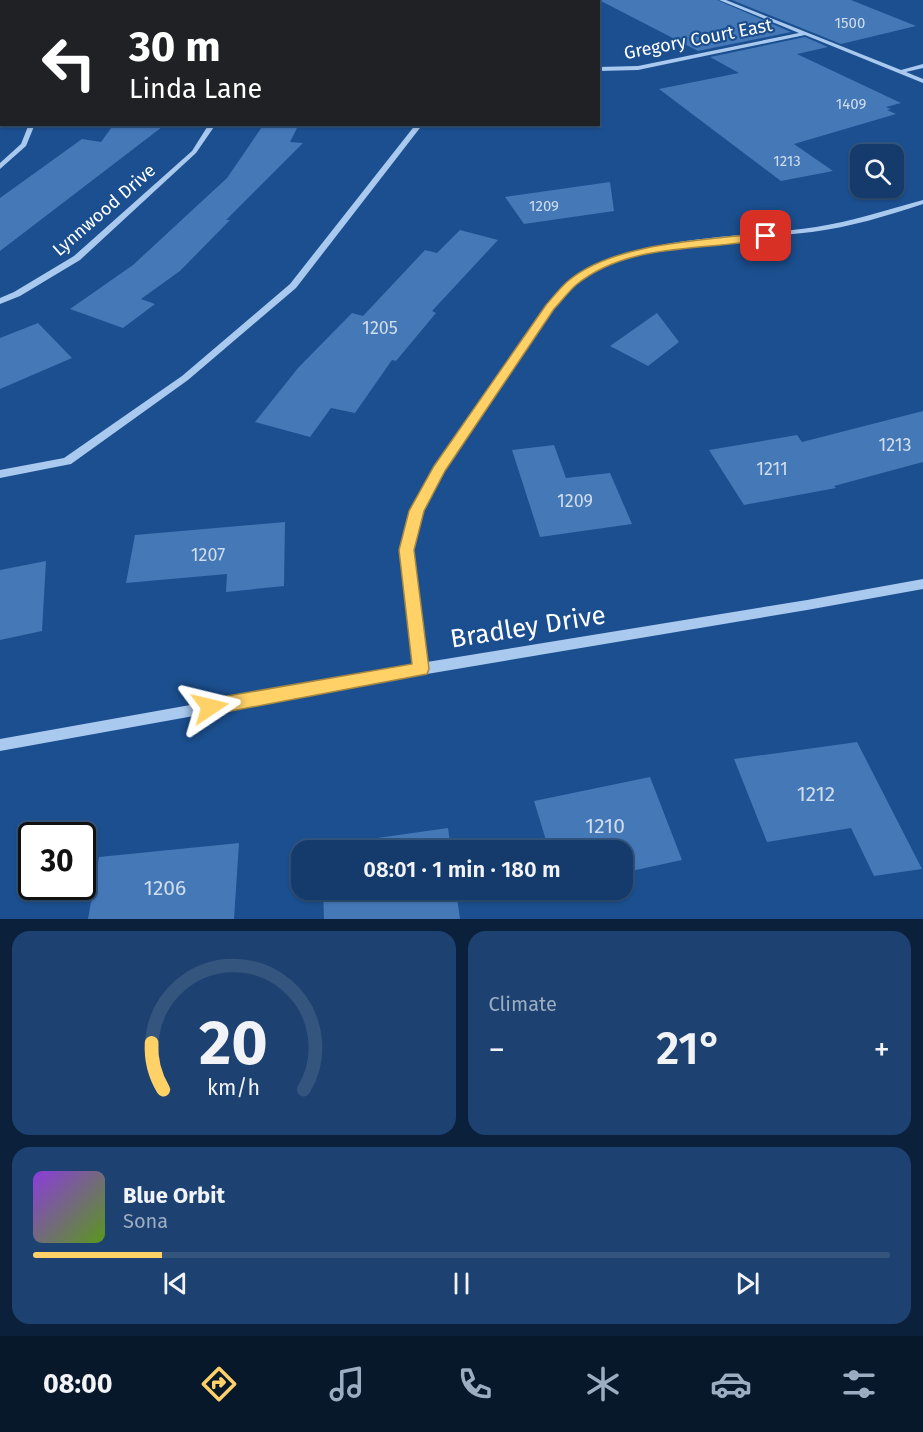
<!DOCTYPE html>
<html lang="en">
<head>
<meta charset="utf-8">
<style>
  :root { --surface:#143b6b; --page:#1d4271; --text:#f1f3f6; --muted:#9dadc1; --line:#33557e; --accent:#ffd166 }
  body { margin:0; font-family:"Fira Sans",sans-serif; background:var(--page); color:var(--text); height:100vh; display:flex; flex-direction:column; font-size:22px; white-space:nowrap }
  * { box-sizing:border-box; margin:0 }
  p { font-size:20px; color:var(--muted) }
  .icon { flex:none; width:33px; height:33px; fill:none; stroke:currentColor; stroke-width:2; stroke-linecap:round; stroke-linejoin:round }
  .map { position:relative; height:919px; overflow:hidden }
  .details { display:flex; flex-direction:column; gap:12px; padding:12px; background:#0b203b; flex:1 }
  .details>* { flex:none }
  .top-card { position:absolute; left:0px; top:0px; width:600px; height:126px; box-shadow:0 2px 4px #0004,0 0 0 2px var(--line); background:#202124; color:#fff; overflow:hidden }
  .controls { position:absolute; left:850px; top:144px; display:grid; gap:12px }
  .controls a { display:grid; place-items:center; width:54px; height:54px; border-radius:12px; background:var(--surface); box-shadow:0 2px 4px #0004,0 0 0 2px var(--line); font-size:30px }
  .speed { position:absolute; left:18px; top:822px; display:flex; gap:12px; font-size:30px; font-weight:700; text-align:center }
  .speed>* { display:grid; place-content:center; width:78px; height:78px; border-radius:50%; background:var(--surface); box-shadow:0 2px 4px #0004,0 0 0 2px var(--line); line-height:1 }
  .speed .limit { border:3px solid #111; border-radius:9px; background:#fff; color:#111 }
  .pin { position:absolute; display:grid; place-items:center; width:51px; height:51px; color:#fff; margin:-26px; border-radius:12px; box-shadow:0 3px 9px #0006 }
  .me { position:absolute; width:66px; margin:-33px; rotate:80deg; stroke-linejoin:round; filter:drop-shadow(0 0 4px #0008) }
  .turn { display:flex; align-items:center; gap:21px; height:126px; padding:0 30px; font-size:27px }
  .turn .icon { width:78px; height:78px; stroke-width:2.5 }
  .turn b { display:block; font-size:42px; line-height:51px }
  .big { font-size:45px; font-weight:600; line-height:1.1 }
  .details .widget { flex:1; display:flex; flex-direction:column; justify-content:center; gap:9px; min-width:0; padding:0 21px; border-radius:18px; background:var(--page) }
  .details .dial { align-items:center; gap:0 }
  .dial svg { height:156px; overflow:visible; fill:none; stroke:var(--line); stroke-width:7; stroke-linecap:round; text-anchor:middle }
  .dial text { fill:var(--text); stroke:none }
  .song { display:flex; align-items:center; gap:18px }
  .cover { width:72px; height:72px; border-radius:9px; background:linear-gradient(135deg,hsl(270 70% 55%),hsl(90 70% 35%)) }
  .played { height:6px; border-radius:3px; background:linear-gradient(90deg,var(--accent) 15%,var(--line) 15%) }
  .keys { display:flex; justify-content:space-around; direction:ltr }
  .heat { display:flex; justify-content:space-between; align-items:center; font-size:33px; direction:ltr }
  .details .tiles { flex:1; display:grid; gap:12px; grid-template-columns:1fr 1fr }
  .widget:last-child { grid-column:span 2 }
  .trip { position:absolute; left:291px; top:840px; width:342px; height:60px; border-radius:18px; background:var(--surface); box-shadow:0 2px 4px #0004,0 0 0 2px var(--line); font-weight:600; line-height:60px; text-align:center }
  .dock { display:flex; height:96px; justify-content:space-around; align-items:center; background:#08182b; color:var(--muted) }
  .dock .icon { width:42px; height:42px }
  .dock .selected { color:var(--accent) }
  .dock b { font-size:27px; color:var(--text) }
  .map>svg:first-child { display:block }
  .building { fill:#4478b7 }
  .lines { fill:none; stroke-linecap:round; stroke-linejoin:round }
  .minor { fill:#a9c9ee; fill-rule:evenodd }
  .route { fill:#ffd166; stroke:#a68842; stroke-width:1.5 }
  .labels { text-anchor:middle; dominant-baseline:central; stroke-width:4.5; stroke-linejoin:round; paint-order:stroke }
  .far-number-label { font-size:15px; fill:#d0dded }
  .far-street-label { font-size:18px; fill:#fff; stroke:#1b4f8f }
  .number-label { font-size:18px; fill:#d0dded }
  .near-number-label { font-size:21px; fill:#d0dded }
  .near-street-label { font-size:26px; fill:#fff; stroke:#1b4f8f }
</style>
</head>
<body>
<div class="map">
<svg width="923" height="919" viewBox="0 0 923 919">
  <rect width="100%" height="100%" fill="#1b4f8f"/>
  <!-- building -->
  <path class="building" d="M 599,0 L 717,0 L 791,32 L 698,51 Z
    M 732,0 L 851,0 L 916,26 L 841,44 Z
    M 805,37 L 828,47 L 797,54 L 901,103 L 886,107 L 891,109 L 887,110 L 896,114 L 794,144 L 833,171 L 781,181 L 659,89 L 739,73 L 710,57 Z
    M 114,124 L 166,124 L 0,251 L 0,198 L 82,139 L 101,142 Z
    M 264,124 L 299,124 L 290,142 L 303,143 L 226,220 L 230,220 L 180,271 L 141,299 L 155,304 L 123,328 L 70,309 L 133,265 L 227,178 Z
    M 610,182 L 614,211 L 524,224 L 505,197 Z
    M 460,230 L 498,240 L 432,311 L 436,313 L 396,361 L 392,360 L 355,413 L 331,408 L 310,437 L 255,422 L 298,368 L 352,313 L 363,316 L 425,250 L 437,253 Z
    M 657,313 L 679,342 L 648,366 L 610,346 Z
    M 38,323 L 72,358 L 0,389 L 0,338 Z
    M 923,411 L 923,462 L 834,486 L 836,488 L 744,505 L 709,450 L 797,435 L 802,442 Z
    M 554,445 L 566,478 L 610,473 L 632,524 L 540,537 L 512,450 Z
    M 285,522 L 284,586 L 226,592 L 227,574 L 126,583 L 135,535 Z
    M 46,561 L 42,631 L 0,640 L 0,570 Z
    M 857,742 L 922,869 L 874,876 L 851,828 L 767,842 L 734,759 Z
    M 650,777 L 682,860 L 622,873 L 622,850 L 549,850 L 534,801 Z
    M 448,828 L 451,850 L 321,850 L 321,846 Z
    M 239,843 L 234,919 L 88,919 L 99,857 Z
    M 323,890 L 456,890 L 460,919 L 324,919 Z"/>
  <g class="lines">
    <!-- minor -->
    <path class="minor" d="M 42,0 L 48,0 L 48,2 L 42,2 Z
      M 183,0 L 189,0 L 189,2 L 183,2 Z
      M 367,0 L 373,0 L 374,2 L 369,2 Z
      M 455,0 L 461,0 L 455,2 Z
      M 719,0 L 726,0 L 901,70 L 923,64 L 923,68 L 906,72 L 923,79 L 923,83 L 805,35 L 638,70 L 598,71 L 598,67 L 638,66 L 799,33 Z
      M 29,124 L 35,124 L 26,146 L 0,169 L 0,163 L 21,144 Z
      M 209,124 L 216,124 L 196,153 L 80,260 L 20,296 L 0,304 L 0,298 L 14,292 L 74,256 L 192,151 Z
      M 416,124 L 423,124 L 296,288 L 188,380 L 71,464 L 0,478 L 0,470 L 64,458 L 182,376 L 290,284 Z
      M 923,200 L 923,204 C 886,216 851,227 812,232 C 740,241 634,240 574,285 C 566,291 560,301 553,309 L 444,470 L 423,511 L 413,550 L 427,662 L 807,600 L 923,579 L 923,589 L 807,610 L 421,675 L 0,751 L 0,739 L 414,665 L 401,550 L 411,511 L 435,466 L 547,305 C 554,297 560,287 568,281 C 629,235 742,238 816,227 C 853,221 887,210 923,200 Z"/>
  </g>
  <!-- route -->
  <path class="route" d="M 766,233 L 771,236 L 770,238 C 707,252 629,241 576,285 C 568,292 561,302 554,309 L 445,471 L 424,511 L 414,550 L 429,669 L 427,674 L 210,715 L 204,713 L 202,707 L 204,702 L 210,699 L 412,664 L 399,550 L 409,511 L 434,466 L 546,305 C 553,297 560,288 568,281 C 614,242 708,240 766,233 Z"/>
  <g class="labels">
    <!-- far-number labels -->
    <g class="far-number-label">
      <text x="850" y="23">1500</text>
      <text x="851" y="104">1409</text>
      <text x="787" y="161">1213</text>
      <text x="544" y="206">1209</text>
    </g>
    <!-- far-street labels -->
    <g class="far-street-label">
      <text transform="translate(698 39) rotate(-11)">Gregory Court East</text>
      <text transform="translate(104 210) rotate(-41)">Lynnwood Drive</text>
    </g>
    <!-- number labels -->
    <g class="number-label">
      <text x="380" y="328">1205</text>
      <text x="895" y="445">1213</text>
      <text x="772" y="469">1211</text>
      <text x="575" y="501">1209</text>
      <text x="208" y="555">1207</text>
    </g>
    <!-- near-number labels -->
    <g class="near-number-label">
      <text x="816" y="794">1212</text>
      <text x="605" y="826">1210</text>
      <text x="165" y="888">1206</text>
    </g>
    <!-- near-street labels -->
    <g class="near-street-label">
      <text transform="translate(528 627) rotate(-9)">Bradley Drive</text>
    </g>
  </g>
</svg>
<div class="controls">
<a><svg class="icon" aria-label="search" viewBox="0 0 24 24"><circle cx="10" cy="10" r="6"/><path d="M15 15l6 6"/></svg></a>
</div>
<div class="speed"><div class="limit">30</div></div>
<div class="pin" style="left:766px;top:236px;background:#d93025"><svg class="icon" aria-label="arrive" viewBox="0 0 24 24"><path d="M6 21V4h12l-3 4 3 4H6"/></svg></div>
<svg class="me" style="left:210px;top:707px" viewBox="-20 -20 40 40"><path d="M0-17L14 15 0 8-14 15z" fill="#ffd166" stroke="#fff" stroke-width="4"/></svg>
<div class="trip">08:01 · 1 min · 180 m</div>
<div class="top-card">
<div class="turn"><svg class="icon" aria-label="left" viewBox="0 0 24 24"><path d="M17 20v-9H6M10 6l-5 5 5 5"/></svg><div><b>30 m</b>Linda Lane</div></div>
</div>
</div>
<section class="details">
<div class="tiles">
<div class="widget dial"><svg viewBox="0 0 100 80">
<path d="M14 69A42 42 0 1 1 86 69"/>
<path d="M14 69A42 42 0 0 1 8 45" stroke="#ffd166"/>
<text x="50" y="56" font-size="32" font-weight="700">20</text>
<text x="50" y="72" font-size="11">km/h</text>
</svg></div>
<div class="widget"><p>Climate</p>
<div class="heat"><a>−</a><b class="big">21°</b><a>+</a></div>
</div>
<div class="widget">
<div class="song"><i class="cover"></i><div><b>Blue Orbit</b><p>Sona</p></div></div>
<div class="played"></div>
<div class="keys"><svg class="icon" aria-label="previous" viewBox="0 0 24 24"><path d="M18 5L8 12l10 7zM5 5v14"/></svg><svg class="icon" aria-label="pause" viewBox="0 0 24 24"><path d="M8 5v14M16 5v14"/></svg><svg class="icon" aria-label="next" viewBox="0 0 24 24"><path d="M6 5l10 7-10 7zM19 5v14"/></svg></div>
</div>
</div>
</section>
<nav class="dock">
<b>08:00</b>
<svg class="icon selected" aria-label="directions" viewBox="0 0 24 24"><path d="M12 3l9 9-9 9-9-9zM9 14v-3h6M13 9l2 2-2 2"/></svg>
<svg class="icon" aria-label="music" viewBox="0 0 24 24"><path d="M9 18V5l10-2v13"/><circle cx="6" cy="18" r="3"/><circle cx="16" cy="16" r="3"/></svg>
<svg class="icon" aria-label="phone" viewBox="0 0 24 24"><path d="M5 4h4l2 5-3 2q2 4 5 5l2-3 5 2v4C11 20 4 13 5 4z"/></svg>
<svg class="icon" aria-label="climate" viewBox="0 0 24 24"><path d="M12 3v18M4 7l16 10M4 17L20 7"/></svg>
<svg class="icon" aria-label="car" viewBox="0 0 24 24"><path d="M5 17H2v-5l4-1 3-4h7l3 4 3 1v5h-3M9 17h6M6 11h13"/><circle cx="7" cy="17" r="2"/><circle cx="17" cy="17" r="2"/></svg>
<svg class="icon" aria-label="filters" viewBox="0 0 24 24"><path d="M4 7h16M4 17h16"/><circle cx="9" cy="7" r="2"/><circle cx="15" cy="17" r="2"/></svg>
</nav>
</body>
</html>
